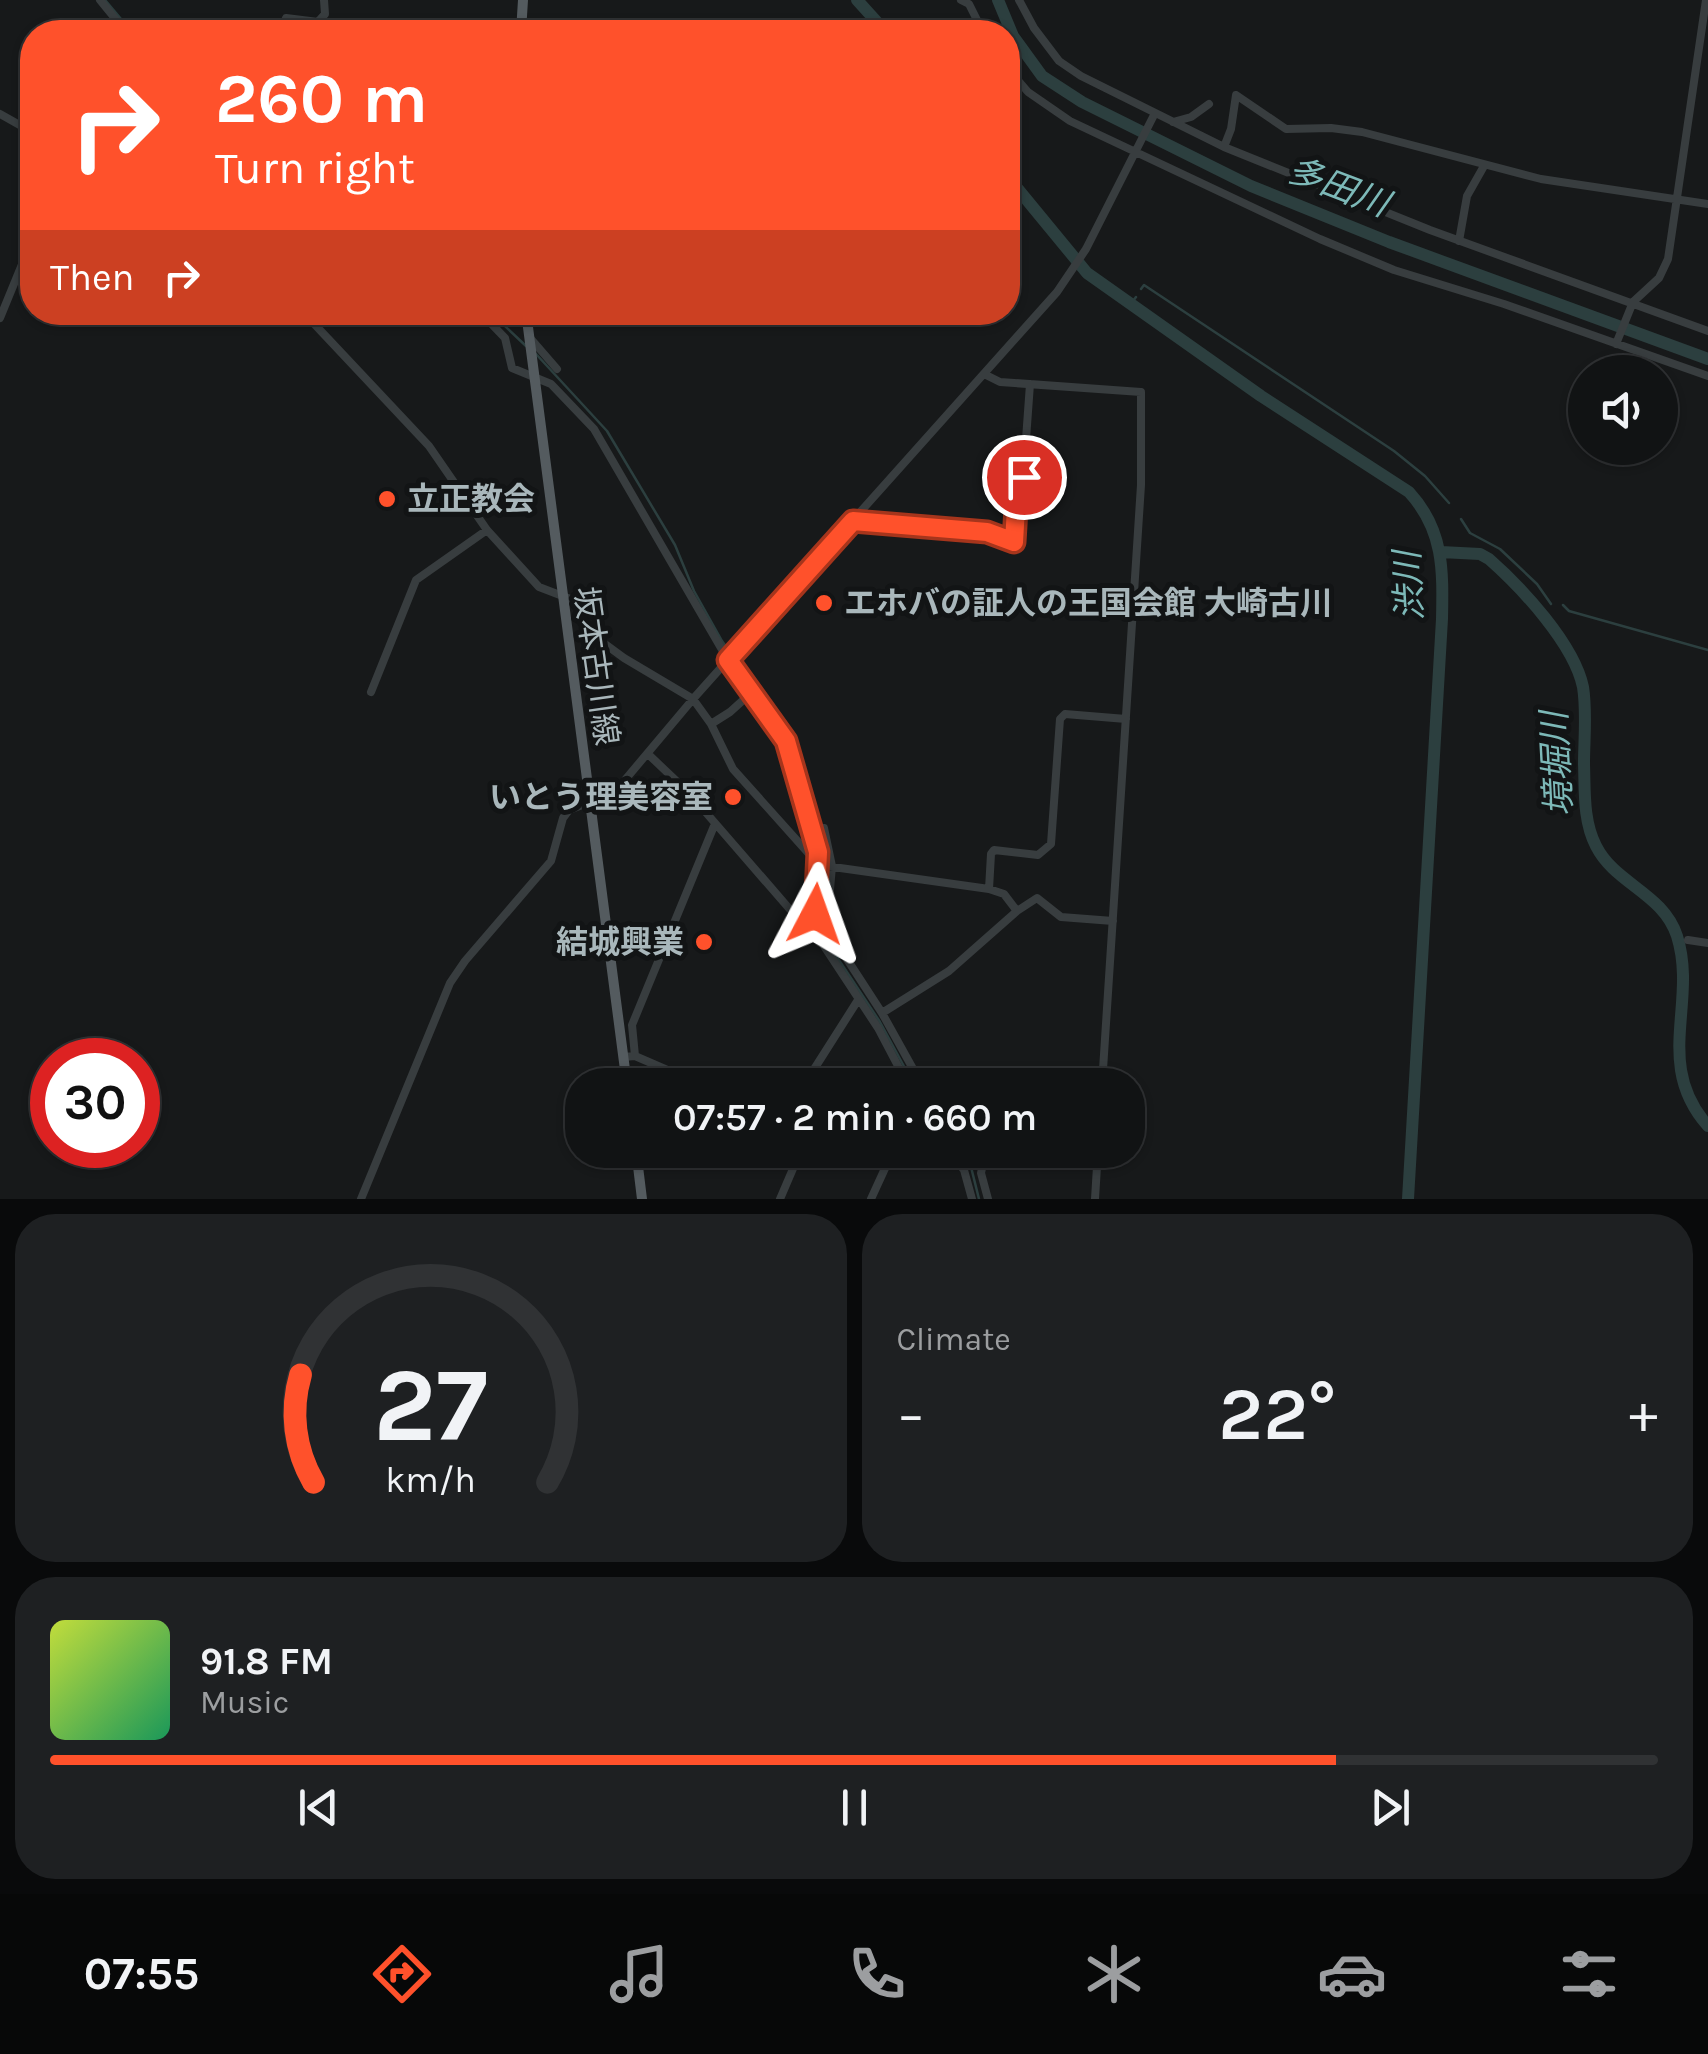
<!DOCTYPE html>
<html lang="en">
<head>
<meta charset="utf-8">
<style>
  :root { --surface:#111314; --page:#1e2022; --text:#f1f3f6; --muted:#9c9ea0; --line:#303234; --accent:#ff512b }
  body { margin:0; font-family:Karla,"Noto Sans JP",sans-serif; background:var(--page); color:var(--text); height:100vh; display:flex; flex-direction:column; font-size:38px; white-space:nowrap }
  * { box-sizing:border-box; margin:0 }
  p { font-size:32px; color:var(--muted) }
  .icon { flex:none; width:55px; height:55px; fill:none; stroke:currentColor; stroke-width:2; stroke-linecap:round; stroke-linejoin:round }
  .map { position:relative; height:1199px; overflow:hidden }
  .details { display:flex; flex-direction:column; gap:15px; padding:15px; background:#090a0b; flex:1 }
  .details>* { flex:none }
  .top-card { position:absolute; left:20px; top:20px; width:1000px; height:305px; border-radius:40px; box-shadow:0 2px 8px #0004,0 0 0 2px var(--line); background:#ff512b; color:#fff; overflow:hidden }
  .tools { position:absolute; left:1568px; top:355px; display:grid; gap:20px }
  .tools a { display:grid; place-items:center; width:110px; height:110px; border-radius:50%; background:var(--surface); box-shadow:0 2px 8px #0004,0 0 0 2px var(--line); font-size:50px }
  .speed { position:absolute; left:30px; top:1038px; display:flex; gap:20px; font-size:50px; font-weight:700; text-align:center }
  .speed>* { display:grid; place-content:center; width:130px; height:130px; border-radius:50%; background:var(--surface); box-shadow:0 2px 8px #0004,0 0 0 2px var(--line); line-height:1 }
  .speed .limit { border:15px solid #d22; background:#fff; color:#111 }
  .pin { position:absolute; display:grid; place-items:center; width:85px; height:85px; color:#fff; margin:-42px; border:5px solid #fff; border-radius:50%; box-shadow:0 2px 10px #0007 }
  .me { position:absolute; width:110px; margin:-55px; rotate:4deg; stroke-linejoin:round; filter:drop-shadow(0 0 8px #0008) }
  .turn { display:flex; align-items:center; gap:35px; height:210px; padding:0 30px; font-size:45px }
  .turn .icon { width:130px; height:130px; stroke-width:2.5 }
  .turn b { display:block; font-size:70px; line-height:85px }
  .then { display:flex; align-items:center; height:95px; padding:0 30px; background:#0003; gap:20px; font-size:38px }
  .big { font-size:75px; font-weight:600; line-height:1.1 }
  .details .card { flex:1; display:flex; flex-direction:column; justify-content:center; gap:15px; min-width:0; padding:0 35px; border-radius:40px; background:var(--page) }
  .details .dial { align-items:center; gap:0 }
  .dial svg { height:260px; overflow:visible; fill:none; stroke:var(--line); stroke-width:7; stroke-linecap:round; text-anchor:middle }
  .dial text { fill:var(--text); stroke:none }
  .song { display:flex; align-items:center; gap:30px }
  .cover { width:120px; height:120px; border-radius:15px; background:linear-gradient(135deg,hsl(70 70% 55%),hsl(150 70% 35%)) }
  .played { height:10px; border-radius:5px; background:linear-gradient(90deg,var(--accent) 80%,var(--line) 80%) }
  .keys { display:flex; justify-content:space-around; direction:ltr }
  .heat { display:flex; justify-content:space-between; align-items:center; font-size:55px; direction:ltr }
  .details .tiles { flex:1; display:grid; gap:15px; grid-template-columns:1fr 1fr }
  .card:last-child { grid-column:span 2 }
  .trip { position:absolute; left:565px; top:1068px; width:580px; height:100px; border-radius:40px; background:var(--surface); box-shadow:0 2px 8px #0004,0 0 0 2px var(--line); font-weight:600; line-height:100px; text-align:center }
  .tab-bar { display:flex; height:160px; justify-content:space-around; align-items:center; background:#070808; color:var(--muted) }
  .tab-bar .icon { width:70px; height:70px }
  .tab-bar .active { color:var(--accent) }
  .tab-bar b { font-size:45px; color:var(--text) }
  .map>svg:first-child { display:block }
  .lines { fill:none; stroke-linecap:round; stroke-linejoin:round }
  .stream { stroke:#2c3f3f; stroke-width:2.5 }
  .river { stroke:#2c3f3f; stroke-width:12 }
  .minor { stroke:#383d3f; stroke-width:8 }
  .major { stroke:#545b5f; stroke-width:10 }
  .route-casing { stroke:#a6351c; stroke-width:25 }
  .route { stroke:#ff512b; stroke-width:18 }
  .poi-dot { fill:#ff512b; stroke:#121415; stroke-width:4 }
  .labels { text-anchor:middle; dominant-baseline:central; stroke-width:10; stroke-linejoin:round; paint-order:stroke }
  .poi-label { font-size:32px; font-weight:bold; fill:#a9b7bb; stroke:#121415; text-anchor:start }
  .street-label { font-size:32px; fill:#a9b7bb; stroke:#121415 }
  .water-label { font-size:35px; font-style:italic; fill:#7db9b8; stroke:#121415 }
</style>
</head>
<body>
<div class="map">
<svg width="1708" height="1199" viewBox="0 0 1708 1199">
  <rect width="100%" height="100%" fill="#17191a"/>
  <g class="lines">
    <!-- stream -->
    <path class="stream" d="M 105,0 L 132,32
      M 1141,289 L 1144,285 L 1394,451 L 1425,476 L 1449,503
      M 1130,305 L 1136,297
      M 490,312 L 526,346
      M 536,354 L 607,431 L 675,545 L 694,591 L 722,641 L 763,699 L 789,727 L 826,861 L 821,915 L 829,945 L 880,1022 L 914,1085
      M 1461,519 L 1470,533 L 1500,549 L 1537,584 L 1551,604
      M 1563,605 L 1569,611 L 1708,650
      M 958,1150 L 970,1163 L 979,1199"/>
    <!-- river -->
    <path class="river" d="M 857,0 L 886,32
      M 998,0 L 1013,36 L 1042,76 L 1082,102 L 1251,186 L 1389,242 L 1708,359
      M 1008,177 L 1087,273 L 1261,396 L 1409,492 C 1444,530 1443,570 1442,619 L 1408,1199
      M 1441,552 L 1480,554 L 1489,559 C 1522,588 1574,644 1583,687 C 1587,712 1584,739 1584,764 C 1585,791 1583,821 1596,846 C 1615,884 1663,893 1677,936 C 1698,1003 1653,1064 1708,1126"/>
    <!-- minor -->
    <path class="minor" d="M 100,0 L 126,32
      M 961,0 L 969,4 L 983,32
      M 1019,0 L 1034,28 L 1059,61 L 1081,76 L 1224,147 L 1430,230 L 1708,331
      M 280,32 L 286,18 L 318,22 L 325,14 L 324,0
      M 1008,69 L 1028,92 L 1070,121 L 1320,239 L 1394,270 L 1504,304 L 1708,376
      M 0,114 L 32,132
      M 1173,122 L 1191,117 L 1209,104
      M 1224,147 L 1231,129 L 1236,95 L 1286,129 L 1331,128 L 1362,132 L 1541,179 L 1708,204
      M 1459,241 L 1467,196 L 1484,166
      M 303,312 L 429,446 L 487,530 L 539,587 L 573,600 L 581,610 L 590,633 L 624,658 L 693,699 L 711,724 L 733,769 L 819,865 L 989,889 L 991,854 L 994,850 L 1038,855 L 1051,844 L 1060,719 L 1065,714 L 1126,719
      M 480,312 L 505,338 L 512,368 L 551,384 L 594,429 L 728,660 L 782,732 L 818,852 L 816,927 L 824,946 L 878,1028 L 908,1085
      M 0,318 L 32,240
      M 531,339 L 557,369
      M 1616,344 L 1633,302 L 1659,278 L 1668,259 L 1706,0
      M 984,374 L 1000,382 L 1141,392 L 1141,485 L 1102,1085
      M 853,521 L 987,532 L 1014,542 L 1017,508 L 1021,508 L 1030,384
      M 371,692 L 416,580 L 487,530
      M 711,724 L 730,712 L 751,693
      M 649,755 L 689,793 L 793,913 L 816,927
      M 824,828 L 832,866 L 828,913 L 832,936 L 882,1013 L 922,1085
      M 989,889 L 1004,894 L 1017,911
      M 1688,940 L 1708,943
      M 882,1013 L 949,971 L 1017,911 L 1037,898 L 1061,917 L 1113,921
      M 635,1056 L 632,1025 L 714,826
      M 623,1057 L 635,1056 L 702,1085
      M 804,1085 L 858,1000
      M 854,1150 L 887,1164 L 895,1150
      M 948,1150 L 964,1170 L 972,1199
      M 968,1150 L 983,1164 L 981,1173 L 988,1199
      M 983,1164 L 995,1150
      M 361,1199 L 450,983 L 465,961 L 551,861 L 563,818 L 569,810 L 614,793 L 693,699 L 1057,292 L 1086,249 L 1155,113
      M 780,1199 L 801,1150
      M 871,1199 L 887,1164
      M 1095,1199 L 1098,1150"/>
    <!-- major -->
    <path class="major" d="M 521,32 L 523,0
      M 526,312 L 627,1085
      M 636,1150 L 642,1199"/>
  </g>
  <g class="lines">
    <!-- route casing -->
    <g class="route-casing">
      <path id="route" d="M 815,914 L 818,852 L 786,741 L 728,660 L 853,521 L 987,532 L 1014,542 L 1016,508 L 1022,508 L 1024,477"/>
    </g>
    <!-- route -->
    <use href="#route" class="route"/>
  </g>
  <!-- markers -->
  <g class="poi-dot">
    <circle cx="387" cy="499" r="10"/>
    <circle cx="824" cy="603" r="10"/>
    <circle cx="733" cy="797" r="10"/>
    <circle cx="704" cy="942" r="10"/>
  </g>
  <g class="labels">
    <!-- poi labels -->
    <g class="poi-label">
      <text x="407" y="499">立正教会</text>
      <text x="844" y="603">エホバの証人の王国会館 大崎古川</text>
      <text x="713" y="797" text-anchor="end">いとう理美容室</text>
      <text x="684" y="942" text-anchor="end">結城興業</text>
    </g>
    <!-- street labels -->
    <g class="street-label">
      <text transform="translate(596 666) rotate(82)">坂本古川線</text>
    </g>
    <!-- water labels -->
    <g class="water-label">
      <text transform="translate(1338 187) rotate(21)">多田川</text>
      <text transform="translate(1409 586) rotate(-93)">渋川</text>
      <text transform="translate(1557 764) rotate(-93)">境堀川</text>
    </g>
  </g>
</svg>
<div class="tools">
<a><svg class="icon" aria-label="sound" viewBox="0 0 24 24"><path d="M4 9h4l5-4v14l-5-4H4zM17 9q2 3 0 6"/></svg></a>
</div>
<div class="speed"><div class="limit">30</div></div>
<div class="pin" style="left:1024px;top:477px;background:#d93025"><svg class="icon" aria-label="arrive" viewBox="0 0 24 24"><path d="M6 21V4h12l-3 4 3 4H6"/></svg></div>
<svg class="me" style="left:815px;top:914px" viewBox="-20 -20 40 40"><path d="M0-17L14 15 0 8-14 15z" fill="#ff512b" stroke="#fff" stroke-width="4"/></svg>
<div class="trip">07:57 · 2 min · 660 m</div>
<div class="top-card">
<div class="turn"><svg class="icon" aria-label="right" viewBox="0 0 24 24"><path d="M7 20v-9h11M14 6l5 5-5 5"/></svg><div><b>260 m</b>Turn right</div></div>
<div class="then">Then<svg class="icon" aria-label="right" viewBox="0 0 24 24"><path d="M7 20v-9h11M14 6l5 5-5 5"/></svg></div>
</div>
</div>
<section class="details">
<div class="tiles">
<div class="card dial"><svg viewBox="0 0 100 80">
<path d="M14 69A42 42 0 1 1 86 69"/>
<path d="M14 69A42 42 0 0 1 10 36" stroke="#ff512b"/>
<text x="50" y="56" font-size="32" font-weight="700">27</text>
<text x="50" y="72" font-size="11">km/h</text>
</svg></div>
<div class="card"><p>Climate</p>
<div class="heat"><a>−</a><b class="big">22°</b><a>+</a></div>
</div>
<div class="card">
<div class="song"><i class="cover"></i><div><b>91.8 FM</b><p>Music</p></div></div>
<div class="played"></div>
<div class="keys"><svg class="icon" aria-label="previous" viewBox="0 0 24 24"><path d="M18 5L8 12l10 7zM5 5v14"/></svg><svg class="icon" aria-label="pause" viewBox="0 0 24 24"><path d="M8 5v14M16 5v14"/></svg><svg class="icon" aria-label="next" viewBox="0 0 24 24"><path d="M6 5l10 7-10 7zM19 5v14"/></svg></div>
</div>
</div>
</section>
<nav class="tab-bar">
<b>07:55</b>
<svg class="icon active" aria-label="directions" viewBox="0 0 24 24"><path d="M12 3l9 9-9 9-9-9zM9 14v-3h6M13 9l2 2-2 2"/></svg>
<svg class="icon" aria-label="music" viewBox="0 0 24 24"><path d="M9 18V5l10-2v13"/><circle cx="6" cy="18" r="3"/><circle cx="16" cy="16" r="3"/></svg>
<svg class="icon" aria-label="phone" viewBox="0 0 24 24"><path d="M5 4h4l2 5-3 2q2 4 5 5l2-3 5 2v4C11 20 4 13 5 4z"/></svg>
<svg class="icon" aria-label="climate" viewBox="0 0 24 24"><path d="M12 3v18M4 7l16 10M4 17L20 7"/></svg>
<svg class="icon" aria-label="car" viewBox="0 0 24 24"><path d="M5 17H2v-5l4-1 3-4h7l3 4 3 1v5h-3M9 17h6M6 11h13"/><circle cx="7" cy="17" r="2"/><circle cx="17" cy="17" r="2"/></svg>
<svg class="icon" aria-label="filters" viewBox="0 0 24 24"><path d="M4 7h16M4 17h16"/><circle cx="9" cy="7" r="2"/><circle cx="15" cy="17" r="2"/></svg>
</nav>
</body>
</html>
